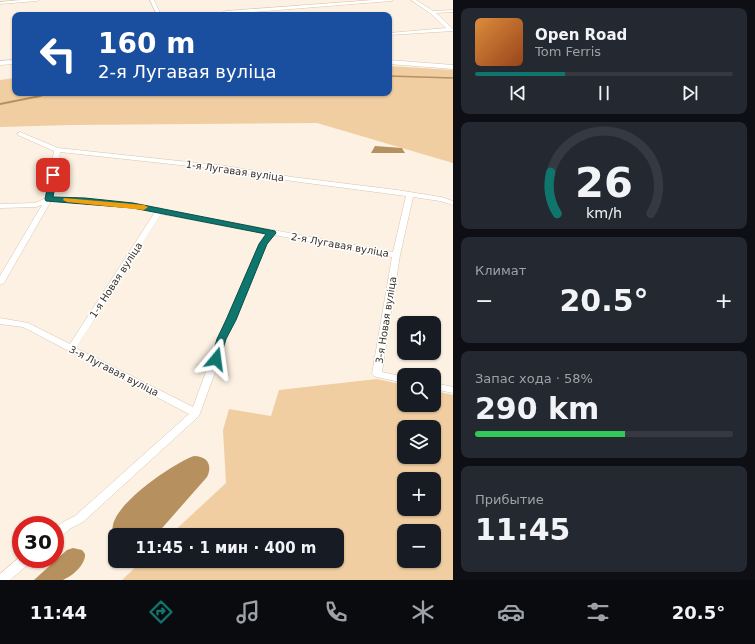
<!DOCTYPE html>
<html lang="ru">
<head>
<meta charset="utf-8">
<style>
  :root { --surface:#171b24; --page:#242831; --text:#f1f3f6; --muted:#9ea1a6; --line:#363941; --accent:#0f766e }
  body { margin:0; font-family:"DejaVu Sans",sans-serif; background:var(--page); color:var(--text); height:100vh; display:flex; flex-direction:column; font-size:15px; white-space:nowrap }
  * { box-sizing:border-box; margin:0 }
  p { font-size:13px; color:var(--muted) }
  .icon { flex:none; width:22px; height:22px; fill:none; stroke:currentColor; stroke-width:2; stroke-linecap:round; stroke-linejoin:round }
  .map { position:relative; flex:1; overflow:hidden }
  .sheet { display:flex; flex-direction:column; gap:8px; padding:8px; background:#0d0f14; width:302px }
  .sheet>* { flex:none }
  .guide { position:absolute; left:12px; top:12px; width:380px; height:84px; border-radius:8px; box-shadow:0 1px 3px #0004; background:#1a4fa0; color:#fff; overflow:hidden }
  .fabs { position:absolute; left:397px; top:316px; display:grid; gap:8px }
  .fabs a { display:grid; place-items:center; width:44px; height:44px; border-radius:8px; background:var(--surface); box-shadow:0 1px 3px #0004; font-size:20px }
  .speed { position:absolute; left:12px; top:516px; display:flex; gap:8px; font-size:20px; font-weight:700; text-align:center }
  .speed>* { display:grid; place-content:center; width:52px; height:52px; border-radius:50%; background:var(--surface); box-shadow:0 1px 3px #0004; line-height:1 }
  .speed .limit { border:6px solid #d22; background:#fff; color:#111 }
  .pin { position:absolute; display:grid; place-items:center; width:34px; height:34px; color:#fff; margin:-17px; border-radius:8px; box-shadow:0 2px 6px #0006 }
  .me { position:absolute; width:44px; margin:-22px; rotate:16deg; stroke-linejoin:round; filter:drop-shadow(0 0 3px #0008) }
  .turn { display:flex; align-items:center; gap:14px; height:84px; padding:0 20px; font-size:18px }
  .turn .icon { width:52px; height:52px; stroke-width:2.5 }
  .turn b { display:block; font-size:28px; line-height:34px }
  .big { font-size:30px; font-weight:700; line-height:1.1 }
  .sheet .card { flex:1; display:flex; flex-direction:column; justify-content:center; gap:6px; min-width:0; padding:0 14px; border-radius:8px; background:var(--page) }
  .sheet .dial { align-items:center; gap:0 }
  .dial svg { height:104px; overflow:visible; fill:none; stroke:var(--line); stroke-width:7; stroke-linecap:round; text-anchor:middle }
  .dial text { fill:var(--text); stroke:none }
  .song { display:flex; align-items:center; gap:12px }
  .cover { width:48px; height:48px; border-radius:6px; background:linear-gradient(135deg,hsl(30 70% 55%),hsl(20 70% 35%)) }
  .played { height:4px; border-radius:2px; background:linear-gradient(90deg,var(--accent) 35%,var(--line) 35%) }
  .keys { display:flex; justify-content:space-around; direction:ltr }
  .heat { display:flex; justify-content:space-between; align-items:center; font-size:22px; direction:ltr }
  .charge { height:6px; border-radius:3px; background:linear-gradient(90deg,#34c759 58%,var(--line) 0) }
  .trip { position:absolute; left:108px; top:528px; width:236px; height:40px; border-radius:8px; background:var(--surface); box-shadow:0 1px 3px #0004; font-weight:700; line-height:40px; text-align:center }
  .tab-bar { display:flex; height:64px; justify-content:space-around; align-items:center; background:#090b0e; color:var(--muted) }
  .tab-bar .icon { width:28px; height:28px }
  .tab-bar .on { color:var(--accent) }
  .tab-bar b { font-size:18px; color:var(--text) }
  main { display:flex; flex:1; min-height:0 }
  .map>svg:first-child { display:block }
  .green { fill:#f0cea1; fill-rule:evenodd }
  .water { fill:#b6915f }
  .lines { fill:none; stroke-linecap:round; stroke-linejoin:round }
  .stream-far1 { stroke:#b6915f; stroke-width:1.5 }
  .stream { stroke:#b6915f; stroke-width:2 }
  .street-casing { stroke:#d8c6ae; stroke-width:1 }
  .street { fill:#fff; fill-rule:evenodd }
  .route { fill:#0f766e; stroke:#0a4d48 }
  .slow { fill:#f59e0b }
  .labels { text-anchor:middle; dominant-baseline:central; stroke-width:3; stroke-linejoin:round; paint-order:stroke }
  .street-label { font-size:10px; fill:#393229; stroke:#fff }
</style>
</head>
<body>
<main>
<div class="map">
<svg width="453" height="580" viewBox="0 0 453 580">
  <rect width="100%" height="100%" fill="#fcf1e2"/>
  <!-- green -->
  <path class="green" d="M 389,66 L 453,70 L 453,163 L 317,123 L 72,125 L 0,127 L 0,80 L 15,78 L 15,93 L 389,93 Z
    M 377,379 L 404,385 L 404,405 L 434,405 L 434,391 L 453,395 L 453,580 L 122,580 L 142,561 L 337,561 L 337,535 L 170,535 L 226,483 L 223,430 L 229,409 L 271,416 L 279,390 ZM 404,427 L 434,427 L 434,457 L 404,457 ZM 404,479 L 434,479 L 434,509 L 404,509 ZM 404,531 L 434,531 L 434,561 L 404,561 Z"/>
  <!-- water -->
  <path class="water" d="M 375,146 L 402,148 L 405,153 L 371,153 Z
    M 194,456 C 207,456 213,465 207,477 L 156,535 L 115,536 C 98,513 175,462 194,456 Z
    M 73,548 L 82,550 L 85,554 C 86,564 73,576 63,580 C 56,580 42,580 34,580 L 67,550 Z"/>
  <g class="lines">
    <!-- stream-far1 -->
    <path class="stream-far1" d="M 389,76 L 453,78
      M 35,97 L 54,93"/>
    <!-- stream -->
    <path class="stream" d="M 0,104 L 40,96"/>
    <!-- street casing -->
    <g class="street-casing">
      <path id="street" d="M 21,0 L 39,0 L 37,1 L 0,4 L 0,2 Z
        M 150,0 L 154,0 L 161,15 L 157,15 Z
        M 373,0 L 393,0 L 391,1 L 216,15 L 226,11 Z
        M 411,0 L 416,0 L 433,11 L 453,10 L 453,12 L 436,13 L 453,29 L 453,31 L 389,35 L 389,33 L 446,28 L 430,13 Z
        M 15,60 L 15,64 L 0,65 L 0,61 Z
        M 389,60 L 453,65 L 453,69 L 389,64 Z
        M 20,132 L 58,148 L 226,166 L 292,177 L 397,190 L 441,197 L 453,201 L 453,205 L 440,201 L 413,197 L 400,255 L 382,372 L 404,377 L 404,383 L 377,377 L 374,376 L 372,374 L 392,257 L 274,235 L 267,244 L 226,339 L 220,359 L 199,416 L 83,522 L 71,528 L 59,538 L 55,540 L 55,528 L 63,522 L 75,516 L 189,414 L 23,327 L 0,324 L 0,318 L 28,323 L 70,344 L 155,212 L 133,208 L 51,201 L 4,283 L 0,285 L 0,276 L 42,205 L 36,207 L 0,208 L 0,204 L 35,203 L 46,198 L 54,151 L 18,135 L 17,134 ZM 60,152 L 226,170 L 292,181 L 406,196 L 393,252 L 163,210 L 160,208 L 85,199 L 53,197 ZM 161,214 L 267,234 L 259,244 L 218,339 L 193,407 L 76,348 Z
        M 434,383 L 453,387 L 453,393 L 434,389 Z
        M 21,556 L 21,559 L 32,559 L 30,563 L 10,580 L 0,580 L 0,574 Z"/>
    </g>
    <!-- street -->
    <use href="#street" class="street"/>
  </g>
  <!-- route -->
  <path class="route" d="M 53,172 L 57,175 L 53,197 L 85,198 L 133,203 L 275,231 L 276,233 L 267,244 L 236,320 L 226,339 L 219,362 L 216,363 L 211,359 L 217,339 L 226,320 L 259,244 L 266,234 L 133,208 L 46,201 L 45,199 L 50,175 Z"/>
  <!-- slow -->
  <path class="slow" d="M 64,198 L 144,205 L 148,207 L 144,210 L 67,202 L 63,200 Z"/>
  <g class="labels">
    <!-- street labels -->
    <g class="street-label">
      <text transform="translate(235 171) rotate(8)">1-я Лугавая вуліца</text>
      <text transform="translate(340 245) rotate(10)">2-я Лугавая вуліца</text>
      <text transform="translate(116 280) rotate(-57)">1-я Новая вуліца</text>
      <text transform="translate(386 320) rotate(-81)">3-я Новая вуліца</text>
      <text transform="translate(114 371) rotate(27)">3-я Лугавая вуліца</text>
    </g>
  </g>
</svg>
<div class="fabs">
<a><svg class="icon" aria-label="sound" viewBox="0 0 24 24"><path d="M4 9h4l5-4v14l-5-4H4zM17 9q2 3 0 6"/></svg></a>
<a><svg class="icon" aria-label="search" viewBox="0 0 24 24"><circle cx="10" cy="10" r="6"/><path d="M15 15l6 6"/></svg></a>
<a><svg class="icon" aria-label="layers" viewBox="0 0 24 24"><path d="M12 4l9 5-9 5-9-5zM3 14l9 5 9-5"/></svg></a>
<a>+</a>
<a>−</a>
</div>
<div class="speed"><div class="limit">30</div></div>
<div class="pin" style="left:53px;top:175px;background:#d93025"><svg class="icon" aria-label="arrive" viewBox="0 0 24 24"><path d="M6 21V4h12l-3 4 3 4H6"/></svg></div>
<svg class="me" style="left:216px;top:359px" viewBox="-20 -20 40 40"><path d="M0-17L14 15 0 8-14 15z" fill="#0f766e" stroke="#fff" stroke-width="4"/></svg>
<div class="trip">11:45 · 1 мин · 400 m</div>
<div class="guide">
<div class="turn"><svg class="icon" aria-label="left" viewBox="0 0 24 24"><path d="M17 20v-9H6M10 6l-5 5 5 5"/></svg><div><b>160 m</b>2-я Лугавая вуліца</div></div>
</div>
</div>
<section class="sheet">
<div class="card">
<div class="song"><i class="cover"></i><div><b>Open Road</b><p>Tom Ferris</p></div></div>
<div class="played"></div>
<div class="keys"><svg class="icon" aria-label="previous" viewBox="0 0 24 24"><path d="M18 5L8 12l10 7zM5 5v14"/></svg><svg class="icon" aria-label="pause" viewBox="0 0 24 24"><path d="M8 5v14M16 5v14"/></svg><svg class="icon" aria-label="next" viewBox="0 0 24 24"><path d="M6 5l10 7-10 7zM19 5v14"/></svg></div>
</div>
<div class="card dial"><svg viewBox="0 0 100 80">
<path d="M14 69A42 42 0 1 1 86 69"/>
<path d="M14 69A42 42 0 0 1 9 37" stroke="#0f766e"/>
<text x="50" y="56" font-size="32" font-weight="700">26</text>
<text x="50" y="72" font-size="11">km/h</text>
</svg></div>
<div class="card"><p>Климат</p>
<div class="heat"><a>−</a><b class="big">20.5°</b><a>+</a></div>
</div>
<div class="card"><p>Запас хода · 58%</p><b class="big">290 km</b><div class="charge"></div></div>
<div class="card"><p>Прибытие</p><b class="big">11:45</b></div>
</section>
</main>
<nav class="tab-bar">
<b>11:44</b>
<svg class="icon on" aria-label="directions" viewBox="0 0 24 24"><path d="M12 3l9 9-9 9-9-9zM9 14v-3h6M13 9l2 2-2 2"/></svg>
<svg class="icon" aria-label="music" viewBox="0 0 24 24"><path d="M9 18V5l10-2v13"/><circle cx="6" cy="18" r="3"/><circle cx="16" cy="16" r="3"/></svg>
<svg class="icon" aria-label="phone" viewBox="0 0 24 24"><path d="M5 4h4l2 5-3 2q2 4 5 5l2-3 5 2v4C11 20 4 13 5 4z"/></svg>
<svg class="icon" aria-label="climate" viewBox="0 0 24 24"><path d="M12 3v18M4 7l16 10M4 17L20 7"/></svg>
<svg class="icon" aria-label="car" viewBox="0 0 24 24"><path d="M5 17H2v-5l4-1 3-4h7l3 4 3 1v5h-3M9 17h6M6 11h13"/><circle cx="7" cy="17" r="2"/><circle cx="17" cy="17" r="2"/></svg>
<svg class="icon" aria-label="filters" viewBox="0 0 24 24"><path d="M4 7h16M4 17h16"/><circle cx="9" cy="7" r="2"/><circle cx="15" cy="17" r="2"/></svg>
<b>20.5°</b>
</nav>
</body>
</html>
